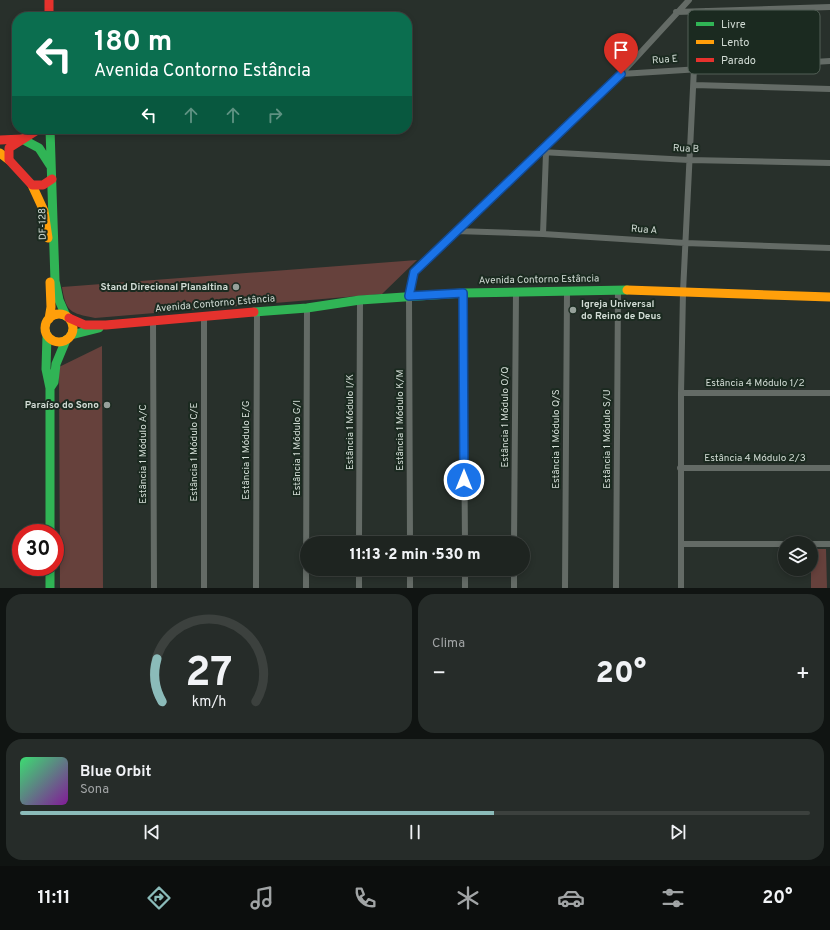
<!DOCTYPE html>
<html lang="pt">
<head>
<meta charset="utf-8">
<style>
  :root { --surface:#1e2420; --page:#262c29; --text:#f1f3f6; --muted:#a1a4a5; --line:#3c413e; --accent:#8bbbb9 }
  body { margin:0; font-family:Overpass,sans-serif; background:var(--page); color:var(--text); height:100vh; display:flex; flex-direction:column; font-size:15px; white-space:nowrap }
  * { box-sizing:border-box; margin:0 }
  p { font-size:13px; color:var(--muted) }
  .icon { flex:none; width:22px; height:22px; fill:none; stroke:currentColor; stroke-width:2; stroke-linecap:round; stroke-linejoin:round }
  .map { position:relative; height:588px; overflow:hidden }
  .drawer { display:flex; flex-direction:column; gap:6px; padding:6px; background:#101412; flex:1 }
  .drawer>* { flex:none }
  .top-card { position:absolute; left:12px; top:12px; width:400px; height:122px; border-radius:16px; box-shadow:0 2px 6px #0003,0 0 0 1px var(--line); background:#0b6e4f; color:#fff; overflow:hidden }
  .tools { position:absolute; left:778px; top:536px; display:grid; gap:8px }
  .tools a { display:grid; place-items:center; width:40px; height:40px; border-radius:50%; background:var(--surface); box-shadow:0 2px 6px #0003,0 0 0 1px var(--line); font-size:20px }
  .speed { position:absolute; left:12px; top:524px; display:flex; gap:8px; font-size:20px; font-weight:700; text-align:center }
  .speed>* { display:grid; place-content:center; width:52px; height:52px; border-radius:50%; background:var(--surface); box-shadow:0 2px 6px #0003,0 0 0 1px var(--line); line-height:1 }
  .speed .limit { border:6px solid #d22; background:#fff; color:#111 }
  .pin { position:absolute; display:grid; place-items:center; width:34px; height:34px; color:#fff; margin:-41px -17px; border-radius:50% 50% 50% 0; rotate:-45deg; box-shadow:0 0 4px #0007 }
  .pin .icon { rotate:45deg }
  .me { position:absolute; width:44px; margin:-22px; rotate:0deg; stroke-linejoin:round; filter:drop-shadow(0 0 3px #0008) }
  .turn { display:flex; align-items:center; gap:14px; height:84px; padding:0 16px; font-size:18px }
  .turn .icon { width:52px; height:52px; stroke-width:2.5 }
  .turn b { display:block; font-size:28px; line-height:34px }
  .lanes { display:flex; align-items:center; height:38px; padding:0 16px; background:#0003; justify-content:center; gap:20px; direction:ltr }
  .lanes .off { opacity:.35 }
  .big { font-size:30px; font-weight:800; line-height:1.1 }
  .drawer .card { flex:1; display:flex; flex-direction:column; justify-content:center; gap:6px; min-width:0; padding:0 14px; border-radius:16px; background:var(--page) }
  .drawer .dial { align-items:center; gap:0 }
  .dial svg { height:104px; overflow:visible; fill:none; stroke:var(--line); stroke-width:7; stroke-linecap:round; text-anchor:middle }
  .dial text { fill:var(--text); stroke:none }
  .song { display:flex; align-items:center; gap:12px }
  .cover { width:48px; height:48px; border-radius:6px; background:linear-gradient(135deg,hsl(140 70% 55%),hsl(290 70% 35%)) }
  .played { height:4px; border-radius:2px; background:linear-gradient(90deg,var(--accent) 60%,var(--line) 60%) }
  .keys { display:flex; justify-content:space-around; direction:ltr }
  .heat { display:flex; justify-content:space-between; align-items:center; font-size:22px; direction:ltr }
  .drawer .tiles { flex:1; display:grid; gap:6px; grid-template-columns:1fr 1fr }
  .card:last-child { grid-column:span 2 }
  .trip { position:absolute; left:300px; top:536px; width:230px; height:40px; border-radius:20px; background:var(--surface); box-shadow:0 2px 6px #0003,0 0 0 1px var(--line); font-weight:800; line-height:40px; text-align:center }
  .tab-bar { display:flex; height:64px; justify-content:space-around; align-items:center; background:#0c0e0d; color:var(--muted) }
  .tab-bar .icon { width:28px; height:28px }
  .tab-bar .selected { color:var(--accent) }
  .tab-bar b { font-size:18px; color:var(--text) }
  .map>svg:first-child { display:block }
  .green { fill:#66413c }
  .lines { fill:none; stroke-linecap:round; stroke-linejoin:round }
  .street { stroke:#646b66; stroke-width:6 }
  .fast { stroke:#30b455; stroke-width:9 }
  .slow { stroke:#ff9f0a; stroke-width:9 }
  .jam { stroke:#e5322d; stroke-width:9 }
  .route-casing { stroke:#114b97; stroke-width:10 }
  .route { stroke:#1a73e8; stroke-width:7 }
  .poi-dot { fill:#96a09a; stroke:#1b2a20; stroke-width:1.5 }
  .labels { text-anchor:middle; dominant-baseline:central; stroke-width:4; stroke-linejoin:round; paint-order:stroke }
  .street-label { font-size:10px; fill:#d2dcd5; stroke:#1b2a20 }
  .poi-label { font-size:10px; font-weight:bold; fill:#d2dcd5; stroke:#1b2a20; text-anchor:end }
  .key { fill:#1b2a20; stroke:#525f56; stroke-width:1 }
  .key-label { font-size:11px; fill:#d2dcd5 }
</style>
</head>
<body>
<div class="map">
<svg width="830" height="588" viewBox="0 0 830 588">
  <rect width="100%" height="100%" fill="#28302b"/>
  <!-- green -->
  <path class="green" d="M 417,260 L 382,294 L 95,318 C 70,313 66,312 62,287 Z
    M 102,346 L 103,588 L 60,588 L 59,367 Z
    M 811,549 L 826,549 L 827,588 L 811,588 Z"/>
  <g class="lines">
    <!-- street -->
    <path class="street" d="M 676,12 L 830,7
      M 703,67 L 706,11
      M 621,74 L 830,61
      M 694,85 L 830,89
      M 541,152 L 689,160 L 830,163
      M 456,231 L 543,234 L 685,243 L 830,248
      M 543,234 L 546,153
      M 463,293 L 465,543
      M 153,320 L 154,588
      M 681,393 L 830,393
      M 680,468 L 830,468
      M 359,543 L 360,300
      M 410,543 L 409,296 L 414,272 L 621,74 L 689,0
      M 514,543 L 516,292
      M 681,544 L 785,544
      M 811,544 L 830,544
      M 465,569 L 465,588
      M 204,588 L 204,317
      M 256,588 L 257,312
      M 306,588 L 307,308
      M 359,588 L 359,569
      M 410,588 L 410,569
      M 514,588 L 514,569
      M 565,588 L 567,291
      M 616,588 L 618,290
      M 681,588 L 681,393 L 683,292 L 694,68"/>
    <!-- fast -->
    <path class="fast" d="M 50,129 L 55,281 L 59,300 L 66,316
      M 22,139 L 39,148 L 50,165
      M 254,312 L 307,308 L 360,300 L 463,293 L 627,290
      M 47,335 L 46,369 L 50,388 L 50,533
      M 71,335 L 99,328
      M 50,388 L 54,382 L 56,364 L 66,340
      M 50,567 L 50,588"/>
    <!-- slow -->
    <path class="slow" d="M 0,153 L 9,160
      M 32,185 L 44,211 L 48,238
      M 627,290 L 830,297
      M45 328a14 14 0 1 1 28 0a14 14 0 1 1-28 0Z
      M 49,319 L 51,307 L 50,282"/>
    <!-- jam -->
    <path class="jam" d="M 49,0 L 49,17
      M 39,129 L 9,148 L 9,160 L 32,185 L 43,185 L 52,179
      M 0,140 L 22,139
      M 69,318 L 85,325 L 106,325 L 254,312"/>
  </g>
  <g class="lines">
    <!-- route casing -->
    <g class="route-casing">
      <path id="route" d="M 464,480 L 463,293 L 409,296 L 414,272 L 621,74"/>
    </g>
    <!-- route -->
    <use href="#route" class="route"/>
  </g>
  <!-- markers -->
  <g class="poi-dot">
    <circle cx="236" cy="287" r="4"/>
    <circle cx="573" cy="310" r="4"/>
    <circle cx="107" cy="405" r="4"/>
  </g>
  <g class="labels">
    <!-- street labels -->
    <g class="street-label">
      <text transform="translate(665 60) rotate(-5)">Rua E</text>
      <text transform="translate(686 149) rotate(2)">Rua B</text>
      <text transform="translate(43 224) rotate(-91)">DF-128</text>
      <text transform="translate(644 230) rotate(4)">Rua A</text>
      <text transform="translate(539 280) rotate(-1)">Avenida Contorno Estância</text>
      <text transform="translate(215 304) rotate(-5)">Avenida Contorno Estância</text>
      <text x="755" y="383">Estância 4 Módulo 1/2</text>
      <text transform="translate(505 417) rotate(-90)">Estância 1 Módulo O/Q</text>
      <text transform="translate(400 420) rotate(-90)">Estância 1 Módulo K/M</text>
      <text transform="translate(350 422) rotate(-90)">Estância 1 Módulo I/K</text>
      <text transform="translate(556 439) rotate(-90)">Estância 1 Módulo Q/S</text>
      <text transform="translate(607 439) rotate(-90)">Estância 1 Módulo S/U</text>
      <text transform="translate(297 448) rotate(-90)">Estância 1 Módulo G/I</text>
      <text transform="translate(246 450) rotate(-90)">Estância 1 Módulo E/G</text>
      <text transform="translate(194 452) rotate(-90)">Estância 1 Módulo C/E</text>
      <text transform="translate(143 454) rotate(-90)">Estância 1 Módulo A/C</text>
      <text x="755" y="458">Estância 4 Módulo 2/3</text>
    </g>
    <!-- poi labels -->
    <g class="poi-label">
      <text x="228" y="287">Stand Direcional Planaltina</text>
      <text x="581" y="304" text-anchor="start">Igreja Universal<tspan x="581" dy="12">do Reino de Deus</tspan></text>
      <text x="99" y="405">Paraíso do Sono</text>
    </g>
  </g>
  <!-- legend -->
  <rect x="688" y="10" width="132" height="64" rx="6" class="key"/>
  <rect x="696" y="22" width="18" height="4" fill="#30b455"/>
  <rect x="696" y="40" width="18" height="4" fill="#ff9f0a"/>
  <rect x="696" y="58" width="18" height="4" fill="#e5322d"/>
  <g class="key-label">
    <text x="721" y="28">Livre</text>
    <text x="721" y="46">Lento</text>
    <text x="721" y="64">Parado</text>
  </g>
</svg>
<div class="tools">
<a><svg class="icon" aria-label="layers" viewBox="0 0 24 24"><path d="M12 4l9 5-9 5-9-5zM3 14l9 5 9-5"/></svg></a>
</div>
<div class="speed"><div class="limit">30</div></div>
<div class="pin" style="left:621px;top:74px;background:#d93025"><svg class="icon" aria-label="arrive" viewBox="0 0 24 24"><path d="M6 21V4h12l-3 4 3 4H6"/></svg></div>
<svg class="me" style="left:464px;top:480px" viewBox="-20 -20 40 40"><circle r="17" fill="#1a73e8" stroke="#fff" stroke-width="3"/><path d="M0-11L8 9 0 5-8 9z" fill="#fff"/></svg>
<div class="trip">11:13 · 2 min · 530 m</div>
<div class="top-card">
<div class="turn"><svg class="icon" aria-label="left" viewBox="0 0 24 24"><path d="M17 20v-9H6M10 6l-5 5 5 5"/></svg><div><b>180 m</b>Avenida Contorno Estância</div></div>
<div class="lanes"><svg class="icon" aria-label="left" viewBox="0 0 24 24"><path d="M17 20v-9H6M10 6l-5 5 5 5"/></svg><svg class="icon off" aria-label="ahead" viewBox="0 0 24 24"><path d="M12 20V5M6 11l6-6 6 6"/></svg><svg class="icon off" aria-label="ahead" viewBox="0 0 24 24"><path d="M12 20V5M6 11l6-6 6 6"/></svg><svg class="icon off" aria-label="right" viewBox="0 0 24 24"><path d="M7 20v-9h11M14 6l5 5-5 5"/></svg></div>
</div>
</div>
<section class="drawer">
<div class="tiles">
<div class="card dial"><svg viewBox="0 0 100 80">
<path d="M14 69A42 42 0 1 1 86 69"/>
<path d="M14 69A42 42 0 0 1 10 36" stroke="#8bbbb9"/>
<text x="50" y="56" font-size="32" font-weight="700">27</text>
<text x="50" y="72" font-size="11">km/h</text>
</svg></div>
<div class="card"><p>Clima</p>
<div class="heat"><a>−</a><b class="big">20°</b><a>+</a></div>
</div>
<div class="card">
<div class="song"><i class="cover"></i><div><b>Blue Orbit</b><p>Sona</p></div></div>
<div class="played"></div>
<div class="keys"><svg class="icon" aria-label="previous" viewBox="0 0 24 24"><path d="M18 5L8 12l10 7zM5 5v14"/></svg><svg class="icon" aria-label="pause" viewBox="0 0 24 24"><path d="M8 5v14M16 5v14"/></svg><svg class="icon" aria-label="next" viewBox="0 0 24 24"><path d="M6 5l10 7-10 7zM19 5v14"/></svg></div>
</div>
</div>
</section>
<nav class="tab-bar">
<b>11:11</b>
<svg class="icon selected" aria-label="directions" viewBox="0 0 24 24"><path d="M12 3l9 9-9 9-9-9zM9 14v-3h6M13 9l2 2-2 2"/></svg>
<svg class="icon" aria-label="music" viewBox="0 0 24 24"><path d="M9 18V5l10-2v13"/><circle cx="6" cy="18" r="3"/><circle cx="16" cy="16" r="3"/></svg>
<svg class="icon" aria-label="phone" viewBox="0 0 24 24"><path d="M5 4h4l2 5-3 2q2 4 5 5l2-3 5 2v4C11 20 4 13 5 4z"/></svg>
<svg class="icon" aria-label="climate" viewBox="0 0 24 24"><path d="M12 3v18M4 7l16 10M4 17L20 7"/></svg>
<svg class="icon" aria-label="car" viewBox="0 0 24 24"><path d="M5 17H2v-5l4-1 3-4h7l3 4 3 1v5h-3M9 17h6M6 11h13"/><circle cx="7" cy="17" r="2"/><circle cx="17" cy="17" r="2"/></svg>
<svg class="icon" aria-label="filters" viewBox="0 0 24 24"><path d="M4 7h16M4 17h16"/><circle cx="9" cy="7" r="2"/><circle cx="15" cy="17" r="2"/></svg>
<b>20°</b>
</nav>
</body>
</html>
